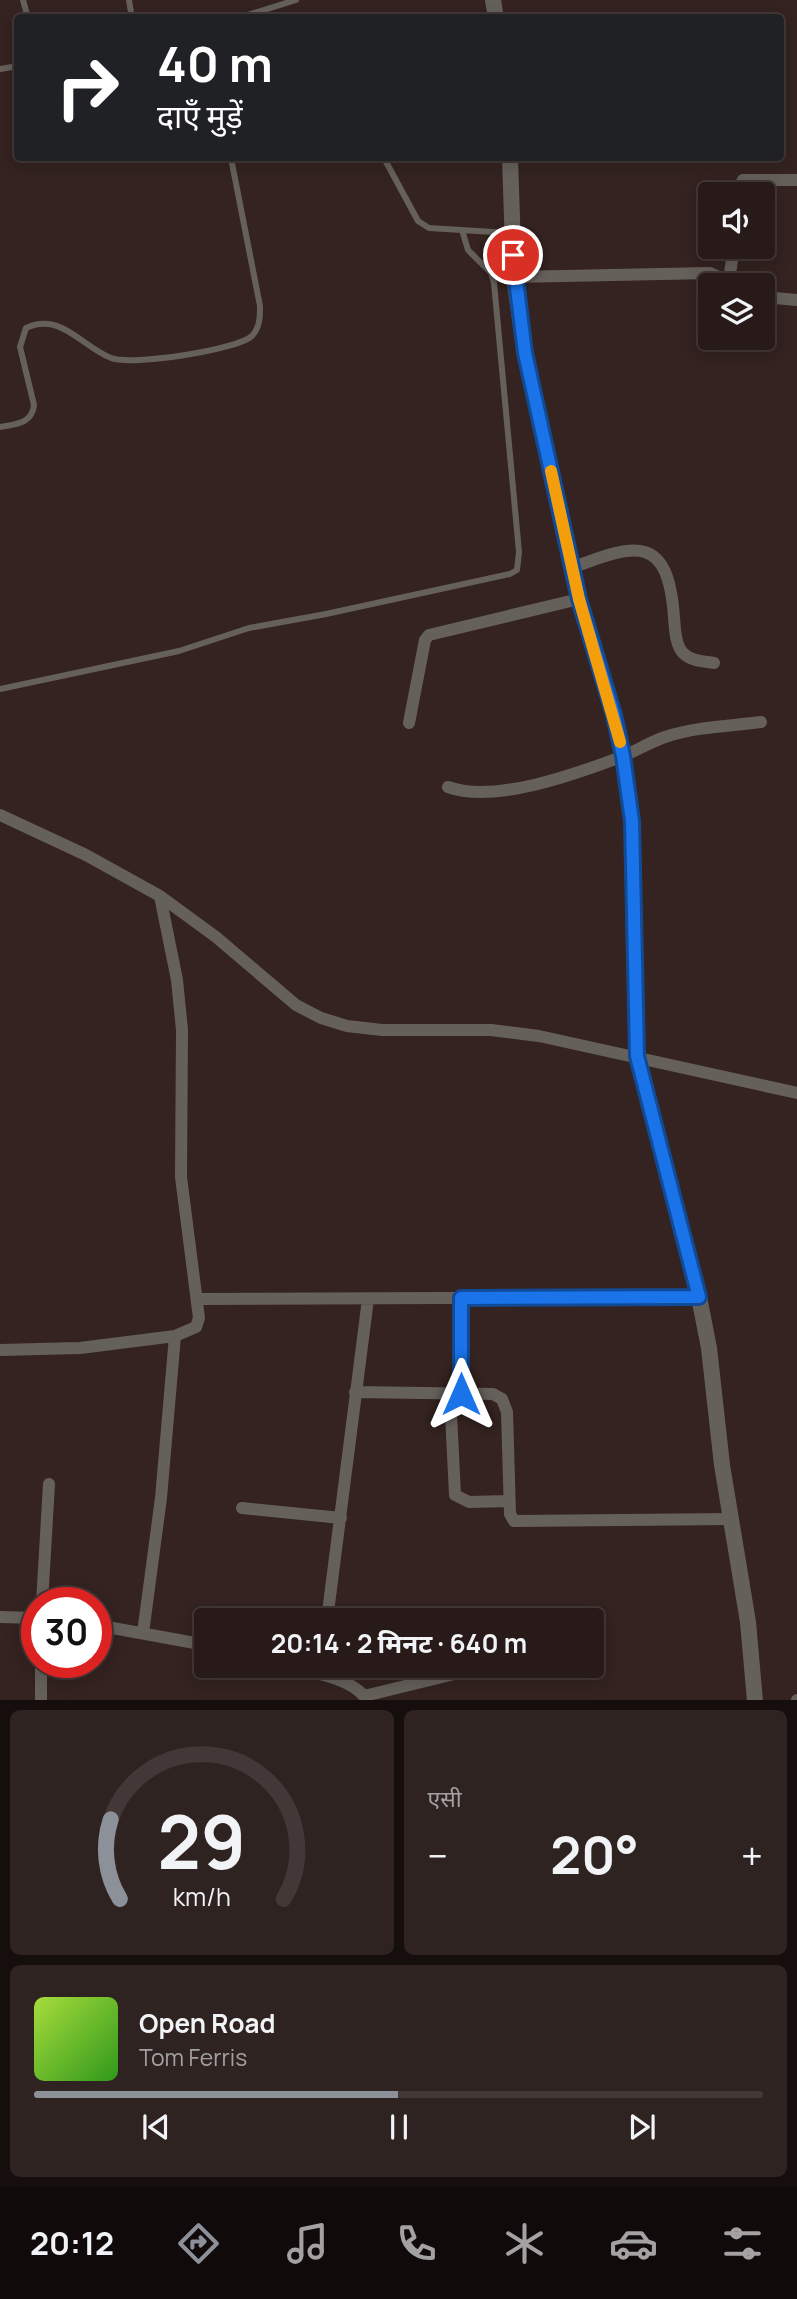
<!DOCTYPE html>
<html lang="hi">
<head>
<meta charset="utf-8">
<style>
  :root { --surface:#271a18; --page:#2f2321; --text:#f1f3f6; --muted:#a4a1a2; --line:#433837; --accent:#8c9099 }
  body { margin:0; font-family:Manrope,"Noto Sans Devanagari",sans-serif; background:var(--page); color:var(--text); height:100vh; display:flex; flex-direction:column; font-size:26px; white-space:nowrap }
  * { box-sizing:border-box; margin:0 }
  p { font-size:23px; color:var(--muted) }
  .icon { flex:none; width:38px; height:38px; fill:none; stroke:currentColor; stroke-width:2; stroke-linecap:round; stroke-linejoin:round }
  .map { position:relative; height:1700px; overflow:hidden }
  .drawer { display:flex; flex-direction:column; gap:10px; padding:10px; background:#150e0d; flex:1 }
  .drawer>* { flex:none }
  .top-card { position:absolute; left:14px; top:14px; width:770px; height:147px; border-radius:7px; box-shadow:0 4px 18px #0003,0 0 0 2px var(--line); background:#202124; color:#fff; overflow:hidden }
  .tools { position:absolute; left:698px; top:182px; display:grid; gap:14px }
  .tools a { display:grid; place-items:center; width:77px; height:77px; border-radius:7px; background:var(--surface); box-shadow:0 4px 18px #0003,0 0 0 2px var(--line); font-size:35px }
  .speed { position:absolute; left:21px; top:1587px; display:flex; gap:14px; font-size:35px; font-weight:700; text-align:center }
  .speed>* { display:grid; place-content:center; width:91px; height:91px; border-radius:50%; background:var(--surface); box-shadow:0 4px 18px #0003,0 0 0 2px var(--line); line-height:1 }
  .speed .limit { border:10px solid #d22; background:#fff; color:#111 }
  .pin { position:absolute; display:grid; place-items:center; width:60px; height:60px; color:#fff; margin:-30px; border:4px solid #fff; border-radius:50%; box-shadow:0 2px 7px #0007 }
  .me { position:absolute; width:77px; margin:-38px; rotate:0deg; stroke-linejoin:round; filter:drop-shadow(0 0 5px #0008) }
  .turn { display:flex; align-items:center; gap:24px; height:147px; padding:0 28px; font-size:32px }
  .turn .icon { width:91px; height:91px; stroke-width:2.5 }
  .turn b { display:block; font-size:49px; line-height:60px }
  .big { font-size:52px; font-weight:700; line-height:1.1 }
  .drawer .widget { flex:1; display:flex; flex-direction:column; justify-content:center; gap:10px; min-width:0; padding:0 24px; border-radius:10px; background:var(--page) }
  .drawer .dial { align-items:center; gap:0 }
  .dial svg { height:182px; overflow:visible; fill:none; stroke:var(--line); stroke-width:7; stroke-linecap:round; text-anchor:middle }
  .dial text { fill:var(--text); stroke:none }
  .song { display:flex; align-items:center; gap:21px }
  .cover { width:84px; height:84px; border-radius:10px; background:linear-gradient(135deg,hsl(80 70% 55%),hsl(110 70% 35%)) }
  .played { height:7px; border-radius:4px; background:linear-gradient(90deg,var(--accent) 50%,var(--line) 50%) }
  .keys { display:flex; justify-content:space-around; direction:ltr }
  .heat { display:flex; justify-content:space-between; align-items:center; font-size:38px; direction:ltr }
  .drawer .tiles { flex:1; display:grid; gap:10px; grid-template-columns:1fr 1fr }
  .widget:last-child { grid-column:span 2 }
  .trip { position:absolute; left:194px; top:1608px; width:410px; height:70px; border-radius:7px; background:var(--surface); box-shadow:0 4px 18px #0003,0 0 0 2px var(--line); font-weight:700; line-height:70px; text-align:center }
  .tabs { display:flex; height:112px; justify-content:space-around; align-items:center; background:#100a0a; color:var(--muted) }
  .tabs .icon { width:49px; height:49px }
  .tabs .current { color:var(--accent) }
  .tabs b { font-size:32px; color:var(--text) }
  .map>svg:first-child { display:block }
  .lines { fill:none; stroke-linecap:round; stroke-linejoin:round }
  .service { stroke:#66605b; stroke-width:6 }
  .minor { stroke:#66605b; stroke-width:12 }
  .tertiary { stroke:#66605b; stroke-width:16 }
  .route-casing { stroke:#114b97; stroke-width:18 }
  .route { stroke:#1a73e8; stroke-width:12 }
  .slow { stroke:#f59e0b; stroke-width:12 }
</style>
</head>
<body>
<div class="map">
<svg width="797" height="1701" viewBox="0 0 797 1701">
  <rect width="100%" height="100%" fill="#342320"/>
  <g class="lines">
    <!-- service -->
    <path class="service" d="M 23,0 L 28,18
      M 129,0 L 132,18
      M 238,18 L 296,0
      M 0,69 L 18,66
      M 384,158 L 418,221 L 429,228 L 511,233
      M 0,427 C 16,424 32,424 34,405 L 20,347 L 26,328 C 61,312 81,346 111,358 C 132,366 237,350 252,336 C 260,327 260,317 260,306 L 231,158
      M 0,689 L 179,651 L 249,628 L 326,614 L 510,574 L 517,570 L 519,552 L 494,283 L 491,273 L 468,250 L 462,230"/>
    <!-- minor -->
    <path class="minor" d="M 735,194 L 743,180 L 797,180
      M 514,277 L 710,273 L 736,285
      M 729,280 L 734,247
      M 763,297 L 797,300
      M 572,568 C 636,543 668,534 674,617 C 675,628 675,644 683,653 C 691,661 703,661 714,663
      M 409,723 L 425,640 L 429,635 L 579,599
      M 448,787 C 494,804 576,774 621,757 C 636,751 650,742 665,737 C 695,727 729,726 761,722
      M 0,815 L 86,855 L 160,896 L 216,937 L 296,1005 L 321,1018 L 347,1026 L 382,1030 L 491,1030 L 539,1036 L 797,1093
      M 198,1299 L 699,1297
      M 0,1350 L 80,1348 L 175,1336
      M 355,1392 L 493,1394 L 502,1399 L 507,1412 L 510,1514 L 514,1521 L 731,1519
      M 450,1394 L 455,1495 L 469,1502 L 509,1501
      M 461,1394 L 461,1298
      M 242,1508 L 341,1518
      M 42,1603 L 49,1484
      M 0,1617 L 37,1618
      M 327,1620 L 368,1299
      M 96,1625 L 206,1645
      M 143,1633 L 161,1498 L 175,1336 L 196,1327 L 199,1318 L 181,1177 L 182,1030 L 177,980 L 160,896
      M 41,1662 L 41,1701
      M 284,1666 C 309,1672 352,1677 367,1700
      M 364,1696 L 487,1666
      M 797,1701 L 797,1700"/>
    <!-- tertiary -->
    <path class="tertiary" d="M 493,0 L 496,18
      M 510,158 L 514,277 L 525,353 L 579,599 L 614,715 L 623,756 L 632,821 L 637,1056 L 699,1297 L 709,1348 L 722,1465 L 748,1622 L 755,1701"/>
  </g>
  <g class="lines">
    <!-- route casing -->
    <g class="route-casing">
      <path id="route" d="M 461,1394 L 461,1298 L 699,1297 L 637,1056 L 632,821 L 623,756 L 614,715 L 579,599 L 525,353 L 513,255"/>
    </g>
    <!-- route -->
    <use href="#route" class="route"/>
    <!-- slow -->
    <path class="slow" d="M 551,471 L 579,599 L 620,742"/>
  </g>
</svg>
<div class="tools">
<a><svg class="icon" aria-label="sound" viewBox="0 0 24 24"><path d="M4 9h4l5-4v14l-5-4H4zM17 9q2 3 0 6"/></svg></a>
<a><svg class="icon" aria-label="layers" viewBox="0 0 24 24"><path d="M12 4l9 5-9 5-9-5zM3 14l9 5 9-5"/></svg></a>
</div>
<div class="speed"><div class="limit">30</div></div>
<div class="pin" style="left:513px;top:255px;background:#d93025"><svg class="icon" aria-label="arrive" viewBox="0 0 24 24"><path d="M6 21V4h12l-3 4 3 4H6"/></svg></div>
<svg class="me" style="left:461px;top:1394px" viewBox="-20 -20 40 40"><path d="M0-17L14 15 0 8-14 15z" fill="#1a73e8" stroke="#fff" stroke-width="4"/></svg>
<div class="trip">20:14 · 2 मिनट · 640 m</div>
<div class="top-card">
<div class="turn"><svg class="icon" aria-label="right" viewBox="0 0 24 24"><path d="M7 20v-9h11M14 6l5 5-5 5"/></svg><div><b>40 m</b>दाएँ मुड़ें</div></div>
</div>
</div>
<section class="drawer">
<div class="tiles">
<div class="widget dial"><svg viewBox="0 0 100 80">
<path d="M14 69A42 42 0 1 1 86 69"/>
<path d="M14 69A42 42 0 0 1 10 34" stroke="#8c9099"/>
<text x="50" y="56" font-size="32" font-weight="700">29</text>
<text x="50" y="72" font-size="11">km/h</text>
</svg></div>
<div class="widget"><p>एसी</p>
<div class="heat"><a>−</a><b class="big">20°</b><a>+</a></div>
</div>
<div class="widget">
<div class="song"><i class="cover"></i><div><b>Open Road</b><p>Tom Ferris</p></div></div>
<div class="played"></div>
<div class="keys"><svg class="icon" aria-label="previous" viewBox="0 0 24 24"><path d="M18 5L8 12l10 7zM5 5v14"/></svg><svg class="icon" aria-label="pause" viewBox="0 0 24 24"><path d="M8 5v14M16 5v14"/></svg><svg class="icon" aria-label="next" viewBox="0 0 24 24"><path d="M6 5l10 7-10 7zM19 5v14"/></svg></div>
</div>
</div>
</section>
<nav class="tabs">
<b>20:12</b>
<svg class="icon current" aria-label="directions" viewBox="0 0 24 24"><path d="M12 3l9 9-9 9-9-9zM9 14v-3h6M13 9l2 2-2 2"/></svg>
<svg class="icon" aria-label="music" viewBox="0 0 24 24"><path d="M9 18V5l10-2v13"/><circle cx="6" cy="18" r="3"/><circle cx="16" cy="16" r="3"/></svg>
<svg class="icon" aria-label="phone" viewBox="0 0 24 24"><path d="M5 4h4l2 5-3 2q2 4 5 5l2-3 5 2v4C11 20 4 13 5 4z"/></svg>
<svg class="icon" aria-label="climate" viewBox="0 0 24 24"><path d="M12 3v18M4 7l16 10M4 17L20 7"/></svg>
<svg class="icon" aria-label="car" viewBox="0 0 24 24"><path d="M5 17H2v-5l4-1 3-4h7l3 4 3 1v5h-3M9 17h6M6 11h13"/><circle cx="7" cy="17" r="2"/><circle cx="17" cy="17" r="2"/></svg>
<svg class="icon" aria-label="filters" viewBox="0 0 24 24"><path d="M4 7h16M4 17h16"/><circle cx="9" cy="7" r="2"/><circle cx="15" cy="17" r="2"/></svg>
</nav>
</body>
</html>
